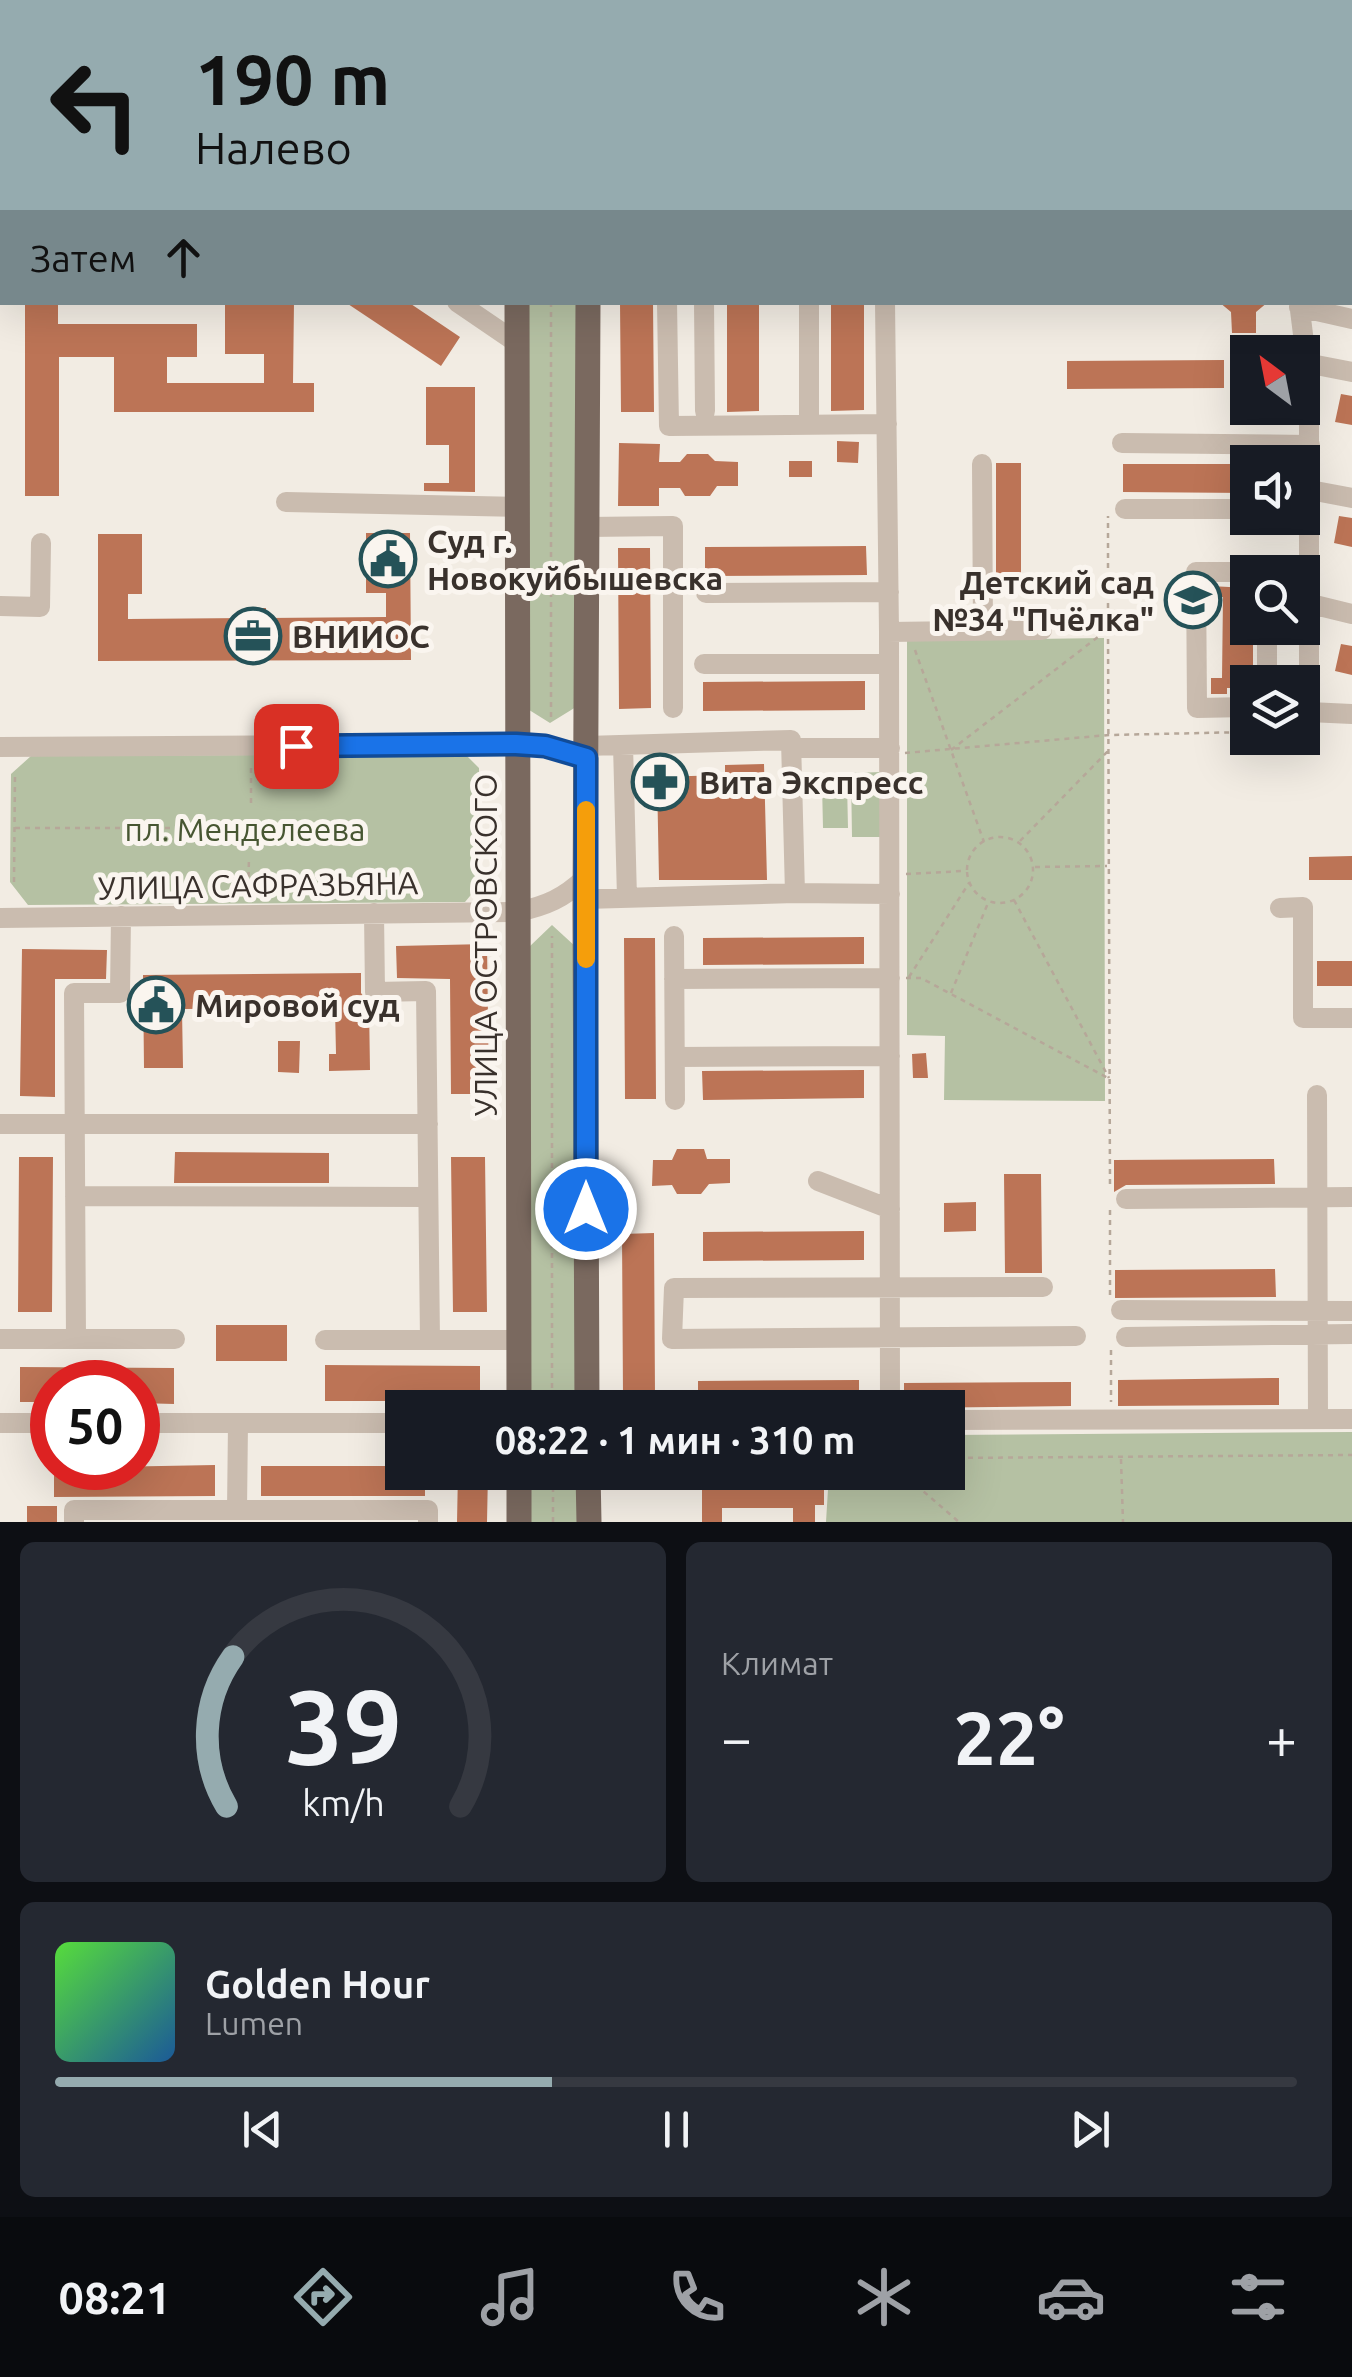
<!DOCTYPE html>
<html lang="ru">
<head>
<meta charset="utf-8">
<style>
  :root { --surface:#171b24; --page:#242831; --text:#f1f3f6; --muted:#9ea1a6; --line:#363941; --accent:#95abaf }
  body { margin:0; font-family:Ubuntu,sans-serif; background:var(--page); color:var(--text); height:100vh; display:flex; flex-direction:column; font-size:38px; white-space:nowrap }
  * { box-sizing:border-box; margin:0 }
  p { font-size:32px; color:var(--muted) }
  .icon { flex:none; width:55px; height:55px; fill:none; stroke:currentColor; stroke-width:2; stroke-linecap:round; stroke-linejoin:round }
  .map { position:relative; height:1522px; overflow:hidden }
  .details { display:flex; flex-direction:column; gap:20px; padding:20px; background:#0d0f14; flex:1 }
  .details>* { flex:none }
  .top-card { position:absolute; left:0px; top:0px; width:1352px; height:305px; box-shadow:0 10px 40px #0002; background:#95abaf; color:#111; overflow:hidden }
  .needle { width:65px; rotate:328deg }
  .buttons { position:absolute; left:1230px; top:335px; display:grid; gap:20px }
  .buttons a { display:grid; place-items:center; width:90px; height:90px; border-radius:0px; background:var(--surface); box-shadow:0 10px 40px #0002; font-size:50px }
  .speed { position:absolute; left:30px; top:1360px; display:flex; gap:20px; font-size:50px; font-weight:700; text-align:center }
  .speed>* { display:grid; place-content:center; width:130px; height:130px; border-radius:50%; background:var(--surface); box-shadow:0 10px 40px #0002; line-height:1 }
  .speed .limit { border:15px solid #d22; background:#fff; color:#111 }
  .pin { position:absolute; display:grid; place-items:center; width:85px; height:85px; color:#fff; margin:-42px; border-radius:20px; box-shadow:0 5px 15px #0006 }
  .me { position:absolute; width:110px; margin:-55px; rotate:0deg; stroke-linejoin:round; filter:drop-shadow(0 0 8px #0008) }
  .turn { display:flex; align-items:center; gap:35px; height:210px; padding:0 30px; font-size:45px }
  .turn .icon { width:130px; height:130px; stroke-width:2.5 }
  .turn b { display:block; font-size:70px; line-height:85px }
  .then { display:flex; align-items:center; height:95px; padding:0 30px; background:#0003; gap:20px; font-size:38px }
  .big { font-size:75px; font-weight:700; line-height:1.1 }
  .details .widget { flex:1; display:flex; flex-direction:column; justify-content:center; gap:15px; min-width:0; padding:0 35px; border-radius:15px; background:var(--page) }
  .details .dial { align-items:center; gap:0 }
  .dial svg { height:260px; overflow:visible; fill:none; stroke:var(--line); stroke-width:7; stroke-linecap:round; text-anchor:middle }
  .dial text { fill:var(--text); stroke:none }
  .song { display:flex; align-items:center; gap:30px }
  .cover { width:120px; height:120px; border-radius:15px; background:linear-gradient(135deg,hsl(110 70% 55%),hsl(210 70% 35%)) }
  .played { height:10px; border-radius:5px; background:linear-gradient(90deg,var(--accent) 40%,var(--line) 40%) }
  .keys { display:flex; justify-content:space-around; direction:ltr }
  .heat { display:flex; justify-content:space-between; align-items:center; font-size:55px; direction:ltr }
  .details .tiles { flex:1; display:grid; gap:20px; grid-template-columns:1fr 1fr }
  .widget:last-child { grid-column:span 2 }
  .trip { position:absolute; left:385px; top:1390px; width:580px; height:100px; border-radius:0px; background:var(--surface); box-shadow:0 10px 40px #0002; font-weight:700; line-height:100px; text-align:center }
  .dock { display:flex; height:160px; justify-content:space-around; align-items:center; background:#090b0e; color:var(--muted) }
  .dock .icon { width:70px; height:70px }
  .dock .current { color:var(--accent) }
  .dock b { font-size:45px; color:var(--text) }
  .map>svg:first-child { display:block }
  .green { fill:#b5c1a3 }
  .building { fill:#bc7456 }
  .lines { fill:none; stroke-linecap:round; stroke-linejoin:round }
  .path { stroke:#b6a799; stroke-width:2.5; stroke-dasharray:5 5; stroke-linecap:butt }
  .minor { stroke:#cabcaf; stroke-width:20 }
  .major { stroke:#7a695f; stroke-width:25 }
  .route-casing { stroke:#114b97; stroke-width:25 }
  .route { stroke:#1a73e8; stroke-width:18 }
  .slow { stroke:#f59e0b; stroke-width:18 }
  .labels { text-anchor:middle; dominant-baseline:central; stroke-width:10; stroke-linejoin:round; paint-order:stroke }
  .poi-label { font-size:32px; font-weight:bold; fill:#39312c; stroke:#faf5ef; text-anchor:start }
  .park-label { font-size:32px; fill:#475632; stroke:#faf5ef }
  .street-label { font-size:32px; fill:#39312c; stroke:#faf5ef }
</style>
</head>
<body>
<div class="map">
<svg width="1352" height="1522" viewBox="0 0 1352 1522">
  <rect width="100%" height="100%" fill="#f2ece3"/>
  <!-- green -->
  <path class="green" d="M 528,303 L 576,303 L 576,707 L 550,723 L 526,708 Z
    M 1104,638 L 1105,1101 L 944,1100 L 945,1036 L 907,1035 L 907,641 Z
    M 465,754 L 479,768 L 480,884 L 465,902 L 28,905 L 10,882 L 11,774 L 31,756 Z
    M 882,772 L 883,837 L 852,837 L 851,773 Z
    M 847,783 L 848,828 L 823,828 L 822,784 Z
    M 552,925 L 576,947 L 575,1397 L 549,1407 L 530,1396 L 528,948 Z
    M 1352,1432 L 1352,1522 L 826,1522 L 829,1473 L 948,1472 L 948,1435 Z
    M 529,1473 L 577,1473 L 577,1522 L 529,1522 Z"/>
  <!-- building -->
  <path class="building" d="M 225,302 L 294,302 L 293,383 L 314,383 L 314,412 L 114,412 L 114,357 L 59,357 L 59,496 L 25,496 L 25,305 L 58,304 L 58,324 L 197,324 L 197,357 L 167,357 L 167,383 L 264,383 L 264,354 L 225,354 Z
    M 345,302 L 408,302 L 460,337 L 441,366 Z
    M 620,302 L 653,302 L 654,412 L 621,412 Z
    M 727,302 L 759,302 L 759,411 L 727,412 Z
    M 831,302 L 864,302 L 864,410 L 831,411 Z
    M 1219,302 L 1268,302 L 1256,312 L 1256,333 L 1232,333 L 1231,312 Z
    M 1224,360 L 1224,388 L 1067,389 L 1067,361 Z
    M 426,387 L 475,387 L 475,492 L 424,491 L 424,483 L 449,483 L 449,445 L 426,445 Z
    M 1341,394 L 1352,396 L 1352,425 L 1335,422 Z
    M 837,441 L 859,442 L 858,463 L 837,462 Z
    M 619,443 L 660,444 L 659,462 L 680,462 L 687,454 L 708,454 L 715,461 L 738,462 L 738,486 L 717,486 L 710,496 L 685,496 L 680,488 L 659,488 L 659,506 L 618,506 Z
    M 789,461 L 812,461 L 812,477 L 789,477 Z
    M 996,463 L 1021,463 L 1021,586 L 996,586 Z
    M 1123,464 L 1248,464 L 1248,493 L 1123,492 Z
    M 1339,516 L 1352,518 L 1352,547 L 1334,543 Z
    M 366,533 L 410,533 L 411,660 L 98,661 L 98,534 L 142,534 L 142,594 L 128,594 L 128,619 L 246,618 L 246,608 L 266,608 L 266,618 L 386,617 L 386,593 L 366,593 Z
    M 866,546 L 867,575 L 705,576 L 705,547 Z
    M 618,548 L 650,548 L 651,708 L 619,709 Z
    M 1210,586 L 1248,588 L 1248,628 L 1253,628 L 1253,682 L 1248,682 L 1248,688 L 1227,688 L 1227,694 L 1211,694 L 1211,678 L 1222,678 L 1223,597 L 1210,597 Z
    M 1341,644 L 1352,646 L 1352,675 L 1335,671 Z
    M 865,681 L 865,710 L 703,711 L 703,682 Z
    M 764,764 L 767,880 L 659,880 L 657,777 L 725,775 L 725,765 Z
    M 1352,856 L 1352,880 L 1309,880 L 1309,857 Z
    M 864,937 L 864,964 L 703,965 L 703,938 Z
    M 624,938 L 655,938 L 656,1099 L 625,1099 Z
    M 487,944 L 489,1094 L 451,1094 L 450,979 L 397,978 L 396,946 Z
    M 22,949 L 107,950 L 106,979 L 55,979 L 55,1097 L 20,1096 Z
    M 1317,961 L 1352,961 L 1352,986 L 1317,986 Z
    M 361,973 L 361,993 L 369,1004 L 370,1070 L 329,1071 L 329,1054 L 336,1054 L 335,1008 L 182,1009 L 183,1068 L 144,1068 L 143,975 Z
    M 278,1041 L 300,1041 L 299,1073 L 278,1072 Z
    M 926,1053 L 928,1078 L 913,1078 L 912,1054 Z
    M 864,1070 L 864,1098 L 703,1100 L 702,1071 Z
    M 677,1149 L 704,1149 L 707,1159 L 730,1159 L 730,1183 L 709,1184 L 701,1194 L 677,1194 L 672,1185 L 652,1186 L 653,1160 L 672,1160 Z
    M 175,1152 L 329,1153 L 329,1183 L 174,1183 Z
    M 19,1157 L 53,1157 L 52,1312 L 18,1312 Z
    M 451,1157 L 485,1157 L 487,1312 L 453,1312 Z
    M 1274,1159 L 1275,1184 L 1126,1185 L 1114,1192 L 1114,1160 Z
    M 1004,1174 L 1041,1174 L 1042,1273 L 1005,1273 Z
    M 976,1202 L 976,1231 L 944,1232 L 944,1203 Z
    M 864,1231 L 864,1260 L 703,1261 L 703,1232 Z
    M 654,1233 L 655,1394 L 623,1395 L 622,1234 Z
    M 1275,1269 L 1276,1297 L 1115,1298 L 1115,1270 Z
    M 216,1325 L 287,1325 L 287,1361 L 216,1361 Z
    M 325,1365 L 480,1366 L 480,1401 L 325,1401 Z
    M 20,1367 L 174,1368 L 174,1404 L 138,1403 L 138,1382 L 52,1382 L 52,1402 L 20,1402 Z
    M 1279,1378 L 1279,1405 L 1118,1406 L 1118,1380 Z
    M 859,1380 L 859,1408 L 698,1408 L 698,1381 Z
    M 1071,1382 L 1071,1406 L 904,1408 L 904,1383 Z
    M 215,1465 L 215,1496 L 54,1497 L 54,1468 Z
    M 261,1466 L 402,1466 L 402,1472 L 425,1472 L 425,1496 L 261,1496 Z
    M 458,1472 L 488,1472 L 487,1522 L 457,1522 Z
    M 824,1480 L 824,1505 L 815,1505 L 815,1522 L 793,1522 L 793,1508 L 722,1508 L 722,1522 L 702,1522 L 702,1481 Z
    M 27,1506 L 57,1506 L 57,1522 L 27,1522 Z"/>
  <g class="lines">
    <!-- path -->
    <path class="path" d="M 551,0 L 551,2
      M 551,302 L 551,721
      M 1108,629 L 1110,1187
      M 1059,630 L 1108,629 L 1108,516
      M 915,650 L 984,842
      M 951,750 L 1107,630
      M 905,753 L 1109,735 L 1248,732
      M 251,803 L 251,764
      M 15,828 L 223,828
      M967 870a33 33 0 1 1 66 0a33 33 0 1 1-66 0Z
      M 1020,841 L 1109,750
      M 1035,867 L 1107,866
      M 906,874 L 963,871
      M 14,882 L 15,774
      M 248,897 L 249,857
      M 1014,900 L 1109,1078
      M 909,977 L 969,883
      M 906,978 L 921,978 L 1108,1078
      M 951,993 L 988,903
      M 1110,1210 L 1110,1297
      M 1111,1350 L 1111,1402
      M 552,1408 L 552,936
      M 948,1458 L 1352,1455
      M 1121,1459 L 1123,1522
      M 901,1472 L 959,1522
      M 553,1522 L 553,1472"/>
    <!-- minor -->
    <path class="minor" d="M 45,0 L 45,2
      M 197,0 L 197,2
      M 252,0 L 254,2
      M 268,0 L 272,2
      M 492,0 L 495,2
      M 654,0 L 657,2
      M 766,0 L 770,2
      M 788,2 L 788,0
      M 0,224 L 2,224
      M 1350,226 L 1352,226
      M 457,302 L 517,343
      M 667,302 L 669,426 L 887,424
      M 704,302 L 705,411
      M 809,302 L 809,425
      M 885,302 L 889,632 L 890,1408
      M 1299,302 L 1309,383 L 1309,712 L 1352,714
      M 1299,307 L 1352,319
      M 1306,363 L 1352,372
      M 1122,443 L 1310,445
      M 982,464 L 983,631
      M 1310,490 L 1352,498
      M 286,502 L 517,507
      M 1125,509 L 1248,509
      M 587,527 L 673,526 L 673,708
      M 706,593 L 889,592
      M 1311,604 L 1352,614
      M 0,606 L 40,607 L 41,543
      M 889,632 L 1042,630
      M 704,664 L 889,664
      M 1267,682 L 1267,628
      M 1248,707 L 1197,708 L 1196,572 L 1310,572
      M 623,745 L 627,898
      M 0,747 L 516,744 L 545,746 L 586,759
      M 791,748 L 890,748
      M 795,893 L 890,894
      M 585,899 L 795,893 L 791,740 L 586,746
      M 1280,908 L 1303,907 L 1303,1018 L 1352,1018
      M 374,913 L 375,992 L 426,991 L 430,1340
      M 0,918 L 517,912 C 546,906 564,898 585,878
      M 674,936 L 675,1100
      M 674,979 L 890,978
      M 675,1057 L 890,1056
      M 1317,1095 L 1318,1418
      M 0,1124 L 428,1124
      M 818,1181 L 890,1209
      M 75,1196 L 428,1197
      M 1126,1199 L 1352,1197
      M 1043,1287 L 674,1288 L 672,1339 L 1076,1336
      M 1121,1310 L 1352,1311
      M 1126,1337 L 1352,1334
      M 0,1339 L 175,1339
      M 76,1339 L 74,993 L 120,993 L 121,916
      M 325,1340 L 519,1340
      M 948,1420 L 1352,1419
      M 0,1423 L 52,1423
      M 138,1423 L 402,1423
      M 237,1510 L 238,1423
      M 74,1522 L 74,1510 L 428,1510 L 428,1522"/>
    <!-- major -->
    <path class="major" d="M 589,0 L 589,2
      M 517,2 L 517,0
      M 517,302 L 519,1408
      M 587,1408 L 585,911 L 588,302
      M 588,1472 L 589,1522
      M 519,1522 L 519,1472"/>
  </g>
  <g class="lines">
    <!-- route casing -->
    <g class="route-casing">
      <path id="route" d="M 296,746 L 516,744 L 545,746 L 586,758 L 586,1209"/>
    </g>
    <!-- route -->
    <use href="#route" class="route"/>
    <!-- slow -->
    <path class="slow" d="M 586,959 L 586,810"/>
  </g>
  <!-- icons -->
  <defs>
    <g id="civic-ring" transform="scale(2.875)"><circle r="9.5" fill="#faf5ef" stroke="#255258" stroke-width="1.5"/><path d="M-.6-6.5H3V-4.5H.6V-3L4-1V1h2V6H-6V1h2V-1L-.6-3ZM-1.2 2.5V6h2.4V2.5Z" fill="#255258"/></g>
    <g id="school-ring" transform="scale(2.875)"><circle r="9.5" fill="#faf5ef" stroke="#255258" stroke-width="1.5"/><path d="M0-5L7-2L0 1L-7-2ZM-4 1L0 2.5L4 1V4Q0 6-4 4Z" fill="#255258"/></g>
    <g id="office-ring" transform="scale(2.875)"><circle r="9.5" fill="#faf5ef" stroke="#255258" stroke-width="1.5"/><path d="M-6-3h4V-5.5h4V-3h4V5H-6ZM-1-4.5V-3h2v-1.5ZM-6 0V1H6V0Z" fill="#255258"/></g>
    <g id="pharmacy-ring" transform="scale(2.875)"><circle r="9.5" fill="#faf5ef" stroke="#255258" stroke-width="1.5"/><path d="M-2-6h4v4h4v4h-4v4h-4v-4h-4v-4h4Z" fill="#255258"/></g>
  </defs>
  <g fill-rule="evenodd">
    <use href="#civic-ring" x="388" y="559"/>
    <use href="#school-ring" x="1193" y="600"/>
    <use href="#office-ring" x="253" y="636"/>
    <use href="#pharmacy-ring" x="660" y="782"/>
    <use href="#civic-ring" x="156" y="1005"/>
  </g>
  <g class="labels">
    <!-- poi labels -->
    <g class="poi-label">
      <text x="427" y="541">Суд г.<tspan x="427" dy="37">Новокуйбышевска</tspan></text>
      <text x="1154" y="582" text-anchor="end">Детский сад<tspan x="1154" dy="37">№34 "Пчёлка"</tspan></text>
      <text x="292" y="636">ВНИИОС</text>
      <text x="699" y="782">Вита Экспресс</text>
      <text x="195" y="1005">Мировой суд</text>
    </g>
    <!-- park labels -->
    <g class="park-label">
      <text x="245" y="829">пл. Менделеева</text>
    </g>
    <!-- street labels -->
    <g class="street-label">
      <text transform="translate(258 885) rotate(-1)">УЛИЦА САФРАЗЬЯНА</text>
      <text transform="translate(485 945) rotate(-90)">УЛИЦА ОСТРОВСКОГО</text>
    </g>
  </g>
</svg>
<div class="buttons">
<a><svg class="needle" viewBox="-14 -14 28 28"><path d="M0-13l5 13h-10z" fill="#e53935"/><path d="M0 13l5-13h-10z" fill="#9ea1a6"/></svg></a>
<a><svg class="icon" aria-label="sound" viewBox="0 0 24 24"><path d="M4 9h4l5-4v14l-5-4H4zM17 9q2 3 0 6"/></svg></a>
<a><svg class="icon" aria-label="search" viewBox="0 0 24 24"><circle cx="10" cy="10" r="6"/><path d="M15 15l6 6"/></svg></a>
<a><svg class="icon" aria-label="layers" viewBox="0 0 24 24"><path d="M12 4l9 5-9 5-9-5zM3 14l9 5 9-5"/></svg></a>
</div>
<div class="speed"><div class="limit">50</div></div>
<div class="pin" style="left:296px;top:746px;background:#d93025"><svg class="icon" aria-label="arrive" viewBox="0 0 24 24"><path d="M6 21V4h12l-3 4 3 4H6"/></svg></div>
<svg class="me" style="left:586px;top:1209px" viewBox="-20 -20 40 40"><circle r="17" fill="#1a73e8" stroke="#fff" stroke-width="3"/><path d="M0-11L8 9 0 5-8 9z" fill="#fff"/></svg>
<div class="trip">08:22 · 1 мин · 310 m</div>
<div class="top-card">
<div class="turn"><svg class="icon" aria-label="left" viewBox="0 0 24 24"><path d="M17 20v-9H6M10 6l-5 5 5 5"/></svg><div><b>190 m</b>Налево</div></div>
<div class="then">Затем<svg class="icon" aria-label="ahead" viewBox="0 0 24 24"><path d="M12 20V5M6 11l6-6 6 6"/></svg></div>
</div>
</div>
<section class="details">
<div class="tiles">
<div class="widget dial"><svg viewBox="0 0 100 80">
<path d="M14 69A42 42 0 1 1 86 69"/>
<path d="M14 69A42 42 0 0 1 16 23" stroke="#95abaf"/>
<text x="50" y="56" font-size="32" font-weight="700">39</text>
<text x="50" y="72" font-size="11">km/h</text>
</svg></div>
<div class="widget"><p>Климат</p>
<div class="heat"><a>−</a><b class="big">22°</b><a>+</a></div>
</div>
<div class="widget">
<div class="song"><i class="cover"></i><div><b>Golden Hour</b><p>Lumen</p></div></div>
<div class="played"></div>
<div class="keys"><svg class="icon" aria-label="previous" viewBox="0 0 24 24"><path d="M18 5L8 12l10 7zM5 5v14"/></svg><svg class="icon" aria-label="pause" viewBox="0 0 24 24"><path d="M8 5v14M16 5v14"/></svg><svg class="icon" aria-label="next" viewBox="0 0 24 24"><path d="M6 5l10 7-10 7zM19 5v14"/></svg></div>
</div>
</div>
</section>
<nav class="dock">
<b>08:21</b>
<svg class="icon current" aria-label="directions" viewBox="0 0 24 24"><path d="M12 3l9 9-9 9-9-9zM9 14v-3h6M13 9l2 2-2 2"/></svg>
<svg class="icon" aria-label="music" viewBox="0 0 24 24"><path d="M9 18V5l10-2v13"/><circle cx="6" cy="18" r="3"/><circle cx="16" cy="16" r="3"/></svg>
<svg class="icon" aria-label="phone" viewBox="0 0 24 24"><path d="M5 4h4l2 5-3 2q2 4 5 5l2-3 5 2v4C11 20 4 13 5 4z"/></svg>
<svg class="icon" aria-label="climate" viewBox="0 0 24 24"><path d="M12 3v18M4 7l16 10M4 17L20 7"/></svg>
<svg class="icon" aria-label="car" viewBox="0 0 24 24"><path d="M5 17H2v-5l4-1 3-4h7l3 4 3 1v5h-3M9 17h6M6 11h13"/><circle cx="7" cy="17" r="2"/><circle cx="17" cy="17" r="2"/></svg>
<svg class="icon" aria-label="filters" viewBox="0 0 24 24"><path d="M4 7h16M4 17h16"/><circle cx="9" cy="7" r="2"/><circle cx="15" cy="17" r="2"/></svg>
</nav>
</body>
</html>
